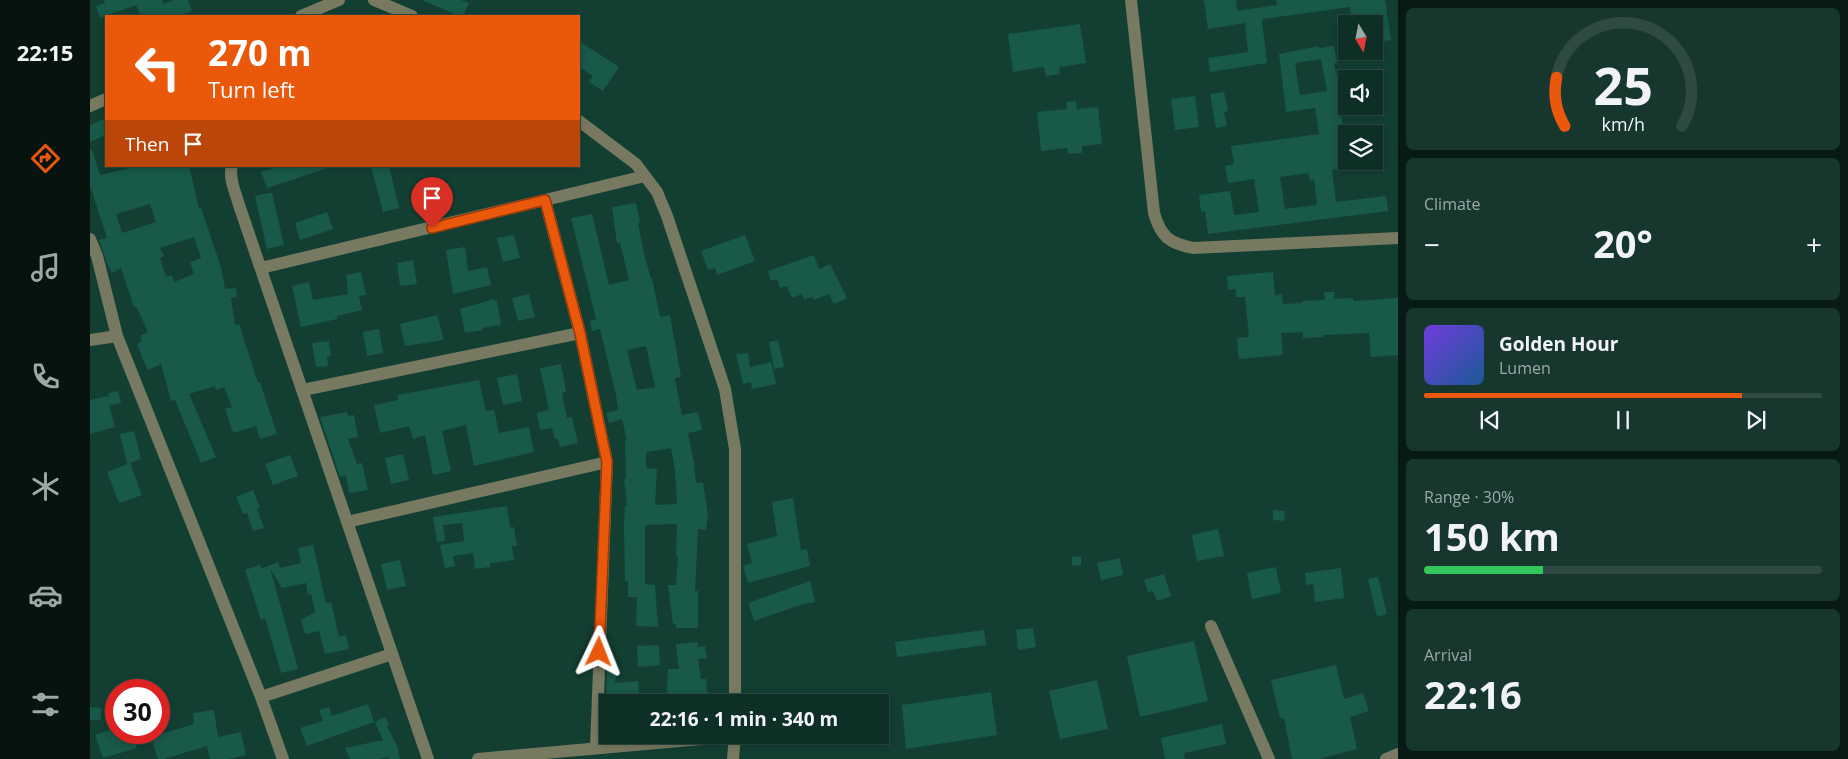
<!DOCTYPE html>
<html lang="en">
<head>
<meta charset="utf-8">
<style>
  :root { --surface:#0e2f26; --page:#17372e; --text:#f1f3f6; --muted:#9ba9a7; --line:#2e4a43; --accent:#ea580c }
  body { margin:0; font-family:"Open Sans",sans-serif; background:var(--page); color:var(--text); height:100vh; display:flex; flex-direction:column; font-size:19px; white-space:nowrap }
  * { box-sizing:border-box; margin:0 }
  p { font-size:16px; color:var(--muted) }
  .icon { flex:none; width:28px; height:28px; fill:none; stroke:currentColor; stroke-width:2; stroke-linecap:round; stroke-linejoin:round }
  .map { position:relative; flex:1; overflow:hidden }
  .side { display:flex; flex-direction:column; gap:8px; padding:8px; background:#081a15; width:450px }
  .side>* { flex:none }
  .top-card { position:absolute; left:15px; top:15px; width:475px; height:152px; border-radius:0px; box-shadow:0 2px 8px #0003,0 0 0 1px var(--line); background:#ea580c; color:#fff; overflow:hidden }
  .needle { width:32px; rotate:170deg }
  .tools { position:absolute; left:1248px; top:15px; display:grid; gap:10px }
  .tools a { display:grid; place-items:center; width:45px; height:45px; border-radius:0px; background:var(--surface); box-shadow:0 2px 8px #0003,0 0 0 1px var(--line); font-size:25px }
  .speed { position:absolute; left:15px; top:679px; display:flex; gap:10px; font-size:25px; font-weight:700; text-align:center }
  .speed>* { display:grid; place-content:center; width:65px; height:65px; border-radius:50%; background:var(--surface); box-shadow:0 2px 8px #0003,0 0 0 1px var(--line); line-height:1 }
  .speed .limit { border:8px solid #d22; background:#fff; color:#111 }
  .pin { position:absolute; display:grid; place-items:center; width:42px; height:42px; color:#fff; margin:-51px -21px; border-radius:50% 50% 50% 0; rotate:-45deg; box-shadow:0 0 5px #0007 }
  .pin .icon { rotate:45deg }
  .me { position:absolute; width:55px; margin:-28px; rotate:2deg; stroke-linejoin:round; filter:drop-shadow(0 0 4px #0008) }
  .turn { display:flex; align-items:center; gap:18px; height:105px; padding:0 20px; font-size:22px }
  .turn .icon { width:65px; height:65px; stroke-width:2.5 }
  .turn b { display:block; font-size:35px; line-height:42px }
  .then { display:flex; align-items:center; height:48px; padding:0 20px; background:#0003; gap:10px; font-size:19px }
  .big { font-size:38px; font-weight:700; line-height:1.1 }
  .side .card { flex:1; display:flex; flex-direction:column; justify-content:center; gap:8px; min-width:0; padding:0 18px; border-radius:8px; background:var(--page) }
  .side .dial { align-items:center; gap:0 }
  .dial svg { height:130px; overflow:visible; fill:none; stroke:var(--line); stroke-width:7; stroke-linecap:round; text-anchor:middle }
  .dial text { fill:var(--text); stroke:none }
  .song { display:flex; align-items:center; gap:15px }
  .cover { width:60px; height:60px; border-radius:8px; background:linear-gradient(135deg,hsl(260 70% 55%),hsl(210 70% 35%)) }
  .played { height:5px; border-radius:2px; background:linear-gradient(90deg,var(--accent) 80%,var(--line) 80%) }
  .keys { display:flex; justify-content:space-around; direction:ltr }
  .heat { display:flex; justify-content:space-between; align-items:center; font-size:28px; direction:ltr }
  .charge { height:8px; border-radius:4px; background:linear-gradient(90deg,#34c759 30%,var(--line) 0) }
  .trip { position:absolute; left:509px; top:694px; width:290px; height:50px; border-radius:0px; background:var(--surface); box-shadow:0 2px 8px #0003,0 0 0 1px var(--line); font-weight:700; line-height:50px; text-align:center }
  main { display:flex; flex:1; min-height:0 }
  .dock { display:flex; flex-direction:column; width:90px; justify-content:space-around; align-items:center; background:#06130f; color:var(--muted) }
  .dock .icon { width:35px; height:35px }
  .dock .on { color:var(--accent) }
  .dock b { font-size:22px; color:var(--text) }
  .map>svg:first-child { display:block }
  .building { fill:#185949; fill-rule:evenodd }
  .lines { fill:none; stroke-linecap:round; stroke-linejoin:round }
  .minor { stroke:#777a60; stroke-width:12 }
  .route-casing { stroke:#983908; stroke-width:12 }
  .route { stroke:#ea580c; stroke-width:9 }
</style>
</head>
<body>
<main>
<nav class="dock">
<b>22:15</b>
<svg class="icon on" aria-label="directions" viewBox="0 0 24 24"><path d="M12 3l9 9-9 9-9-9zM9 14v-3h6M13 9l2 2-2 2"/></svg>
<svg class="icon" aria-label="music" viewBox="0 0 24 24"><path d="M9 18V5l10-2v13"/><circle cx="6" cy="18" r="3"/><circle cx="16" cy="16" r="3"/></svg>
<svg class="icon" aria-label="phone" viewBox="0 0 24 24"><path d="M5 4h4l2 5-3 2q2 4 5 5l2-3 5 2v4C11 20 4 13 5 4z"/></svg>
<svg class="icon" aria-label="climate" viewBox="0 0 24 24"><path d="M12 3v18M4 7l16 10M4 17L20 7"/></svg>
<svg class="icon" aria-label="car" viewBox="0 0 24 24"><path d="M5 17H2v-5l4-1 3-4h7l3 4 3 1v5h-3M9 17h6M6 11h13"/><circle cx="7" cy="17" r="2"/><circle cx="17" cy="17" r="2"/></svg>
<svg class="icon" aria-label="filters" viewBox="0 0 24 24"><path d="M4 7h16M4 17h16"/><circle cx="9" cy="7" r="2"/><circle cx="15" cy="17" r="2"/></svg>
</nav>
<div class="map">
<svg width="1308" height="759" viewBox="0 0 1308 759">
  <rect width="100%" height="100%" fill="#133f33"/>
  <!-- building -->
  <path class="building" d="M 14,0 L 72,0 L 73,4 L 84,0 L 98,0 L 102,11 L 87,16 L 51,16 L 46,5 L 10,18 L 6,6 L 15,3 Z
    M 332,0 L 371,0 L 379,3 L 373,16 L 369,16 Z
    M 1114,0 L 1146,0 L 1147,11 L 1187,5 L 1186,0 L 1295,0 L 1301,40 L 1284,42 L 1284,24 L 1262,24 L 1260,7 L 1173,19 L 1172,21 L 1177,63 L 1120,72 L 1118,58 L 1158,52 L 1155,23 L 1118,29 Z
    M 990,24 L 996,63 L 969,67 L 970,74 L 956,76 L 954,67 L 923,72 L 918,34 Z
    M 489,41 L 529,67 L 513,91 L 499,82 L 503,76 L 489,67 Z
    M 1229,46 L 1229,48 L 1244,46 L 1247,63 L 1244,63 L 1252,104 L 1249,104 L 1254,133 L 1256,132 L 1256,168 L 1242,170 L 1246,202 L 1296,196 L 1298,211 L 1118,234 L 1115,211 L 1111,212 L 1109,195 L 1140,191 L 1144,215 L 1169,212 L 1164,179 L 1138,183 L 1135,166 L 1144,164 L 1141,146 L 1229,134 L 1225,108 L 1196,112 L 1189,54 ZM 1231,59 L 1237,91 L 1210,95 L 1205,63 ZM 1218,173 L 1220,180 L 1224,180 L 1227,205 L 1195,209 L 1190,177 Z
    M 1134,92 L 1138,111 L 1134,112 L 1137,126 L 1126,128 L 1120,94 Z
    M 1105,96 L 1109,127 L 1085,130 L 1081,99 Z
    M 986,101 L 987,109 L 1008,107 L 1012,144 L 992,146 L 992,153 L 978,154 L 977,148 L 951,151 L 947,112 L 977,109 L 976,102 Z
    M 16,118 L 16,135 L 0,142 L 0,125 Z
    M 0,150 L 2,150 L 10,175 L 49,166 L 99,166 L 109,209 L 111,208 L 131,267 L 135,289 L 146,288 L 147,297 L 141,298 L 145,325 L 149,324 L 168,383 L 170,382 L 187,434 L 170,439 L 166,426 L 143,433 L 135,409 L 142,407 L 134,387 L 126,390 L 125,386 L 99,394 L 126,457 L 111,463 L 85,400 L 81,401 L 71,364 L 58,370 L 54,362 L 47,344 L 52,341 L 50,336 L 58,332 L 46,306 L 44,307 L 31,268 L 22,273 L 18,266 L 9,240 L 17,238 L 0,185 ZM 60,204 L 66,222 L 32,233 L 26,214 ZM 104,237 L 111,258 L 100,262 L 104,274 L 84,282 L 82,275 L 76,277 L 70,258 L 74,256 L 70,248 Z
    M 189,166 L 238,166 L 238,168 L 177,188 L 171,172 Z
    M 281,166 L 299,166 L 309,208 L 293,212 Z
    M 178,193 L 182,193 L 194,245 L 177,249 L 165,196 Z
    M 546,203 L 550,223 L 548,223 L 554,254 L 561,279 L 562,278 L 570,317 L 580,315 L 591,377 L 585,378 L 592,415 L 608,412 L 612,430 L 598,433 L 604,463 L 606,483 L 613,482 L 618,515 L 616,530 L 608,529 L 605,591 L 608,591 L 608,628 L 586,628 L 586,625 L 583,624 L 578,585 L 586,585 L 588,555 L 586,555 L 587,524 L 555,525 L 555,584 L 565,585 L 568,627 L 546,626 L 547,597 L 538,597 L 538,581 L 535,581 L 534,525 L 535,506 L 537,506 L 534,479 L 536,479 L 535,441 L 537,441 L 532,419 L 519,423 L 516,413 L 528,410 L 526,395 L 510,329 L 502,331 L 500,321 L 506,319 L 481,218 L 502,214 L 519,285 L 539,280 L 530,243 L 527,243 L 522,207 ZM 556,346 L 565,387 L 547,390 L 537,350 ZM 581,448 L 585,470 L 587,504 L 565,505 L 567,469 L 556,468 L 556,452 Z
    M 237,212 L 243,229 L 210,240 L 205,223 Z
    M 424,235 L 430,258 L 413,262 L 407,238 Z
    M 655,235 L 665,261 L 627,275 L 625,268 L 618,270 L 611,251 Z
    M 375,247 L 378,271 L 397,267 L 401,285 L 363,294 L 356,250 Z
    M 724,255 L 729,269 L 740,264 L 757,298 L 744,304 L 739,294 L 724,300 L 722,297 L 714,300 L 712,294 L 702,298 L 697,286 L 690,288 L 687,279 L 681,281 L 678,271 Z
    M 323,260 L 327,284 L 310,286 L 307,263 Z
    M 271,272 L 276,295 L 269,296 L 272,310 L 247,316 L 247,319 L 211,327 L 202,286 L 219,282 L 223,300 L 258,294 L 256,275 Z
    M 1183,272 L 1185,295 L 1192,294 L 1193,304 L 1212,303 L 1212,301 L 1235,300 L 1234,292 L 1244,292 L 1244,299 L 1263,298 L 1263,301 L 1308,298 L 1308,355 L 1281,357 L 1279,333 L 1233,335 L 1233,337 L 1213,338 L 1213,332 L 1191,333 L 1193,355 L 1149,359 L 1147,338 L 1159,337 L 1155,297 L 1146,297 L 1146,289 L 1138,290 L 1137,276 Z
    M 439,294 L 445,317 L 428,321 L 422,298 Z
    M 404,299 L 405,301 L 407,301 L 411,325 L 392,328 L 393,330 L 375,333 L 370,309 Z
    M 347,315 L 354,340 L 315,346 L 310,324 Z
    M 289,329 L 293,353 L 277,356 L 273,332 Z
    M 688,340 L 694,367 L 684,369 L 679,342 Z
    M 239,341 L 241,356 L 237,357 L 238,366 L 226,367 L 222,343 Z
    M 658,353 L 660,367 L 681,362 L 686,384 L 662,389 L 661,382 L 653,384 L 646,354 Z
    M 471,364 L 476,392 L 472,393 L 477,418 L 482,417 L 488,443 L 470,447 L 468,439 L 465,439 L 462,428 L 450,430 L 447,413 L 459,410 L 450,368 Z
    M 427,374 L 432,401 L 413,405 L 407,378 Z
    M 389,380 L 396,411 L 404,410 L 409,433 L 439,427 L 444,452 L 384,466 L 376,425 L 352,431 L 361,471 L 343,475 L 335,435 L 323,439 L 319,426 L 290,433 L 284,405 L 308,400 L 308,395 Z
    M 28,391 L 31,403 L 19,405 L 25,427 L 0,434 L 0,400 L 19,396 L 18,393 Z
    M 257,412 L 258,416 L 264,415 L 268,437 L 258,439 L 267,464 L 272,463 L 278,490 L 259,493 L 256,476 L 250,477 L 230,417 Z
    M 44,431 L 51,459 L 37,464 L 30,434 Z
    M 313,454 L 319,480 L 301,484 L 295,458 Z
    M 200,455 L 208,476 L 183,485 L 175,464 Z
    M 40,463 L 52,495 L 29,503 L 17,472 Z
    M 163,490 L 170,508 L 167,509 L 174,528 L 163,531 L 157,513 L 153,514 L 146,497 Z
    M 703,498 L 711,550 L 717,549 L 720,566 L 658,583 L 653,566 L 662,563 L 657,544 L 687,536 L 682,502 Z
    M 417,506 L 420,528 L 424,527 L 427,546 L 422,546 L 424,560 L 400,563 L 400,567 L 385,569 L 383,553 L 363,556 L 365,566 L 355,568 L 350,545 L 374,541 L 372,523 L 353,525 L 355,541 L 347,542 L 343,517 Z
    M 1183,510 L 1195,511 L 1194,521 L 1183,520 Z
    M 1128,529 L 1134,556 L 1107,561 L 1102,535 Z
    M 223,545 L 236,603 L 241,602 L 249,637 L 256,635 L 259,649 L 235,654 L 229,631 L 215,634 L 211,620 L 225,612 L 221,594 L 218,595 L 216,583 L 192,588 L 180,568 L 208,669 L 191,673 L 175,618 L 171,620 L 155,570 L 170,565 L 171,569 L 188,562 L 190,568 L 211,563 L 208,548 Z
    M 991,556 L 991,565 L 982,566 L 982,557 Z
    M 1030,558 L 1033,575 L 1011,580 L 1007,563 Z
    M 310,560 L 316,586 L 297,590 L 291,564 Z
    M 1186,567 L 1191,593 L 1162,599 L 1157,573 Z
    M 1251,568 L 1254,598 L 1225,602 L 1223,584 L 1216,585 L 1215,573 Z
    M 1074,574 L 1081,596 L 1067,601 L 1063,591 L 1058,592 L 1054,580 Z
    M 1288,577 L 1297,614 L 1287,617 L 1278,579 Z
    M 720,581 L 725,602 L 710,605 L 664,621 L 658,603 Z
    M 943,628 L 946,647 L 928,650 L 926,630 Z
    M 894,630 L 896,645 L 807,657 L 805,642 Z
    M 1104,641 L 1118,701 L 1050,717 L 1037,656 Z
    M 608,642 L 608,647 L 615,646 L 617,658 L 608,659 L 611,679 L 616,679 L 618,700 L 603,702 L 553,702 L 552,697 L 577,693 L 578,669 L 589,669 L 586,644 Z
    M 569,645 L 570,665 L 548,667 L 547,646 Z
    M 517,665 L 527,666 L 525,683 L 548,681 L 550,702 L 516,702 Z
    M 1246,665 L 1254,699 L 1273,693 L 1279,711 L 1260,717 L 1267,749 L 1229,759 L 1202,759 L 1194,718 L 1190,718 L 1181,680 Z
    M 1007,680 L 1018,729 L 970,739 L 959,691 Z
    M 901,692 L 907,735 L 816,749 L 812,705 Z
    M 278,704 L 284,722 L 217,746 L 210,728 L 233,721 L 229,710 L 239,707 L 242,716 Z
    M 0,707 L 11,708 L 11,720 L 0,720 Z
    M 124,710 L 128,737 L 151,732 L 156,755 L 139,759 L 120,759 L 117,746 L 74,759 L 68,759 L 61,737 L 104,724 L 103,713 Z
    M 295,717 L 299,725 L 297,726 L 307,746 L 310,759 L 299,759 L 298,757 L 288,759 L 260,759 L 255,748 L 293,740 L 285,722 Z
    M 1132,724 L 1136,744 L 1094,753 L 1095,759 L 1075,759 L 1071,738 Z
    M 26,728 L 26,732 L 42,732 L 47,748 L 13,758 L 5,735 Z"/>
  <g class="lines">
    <!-- minor -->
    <path class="minor" d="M 284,0 L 322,16
      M 1041,0 L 1064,213 C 1071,237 1079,243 1103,248 L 1308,238
      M 211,16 L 249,0
      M 0,106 L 16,99
      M 489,121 L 546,164 L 567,192 L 577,216 L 635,389 L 645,449 L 645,702
      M 142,166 C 138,177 146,194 149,205 L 338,759
      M 455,200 L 490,333 L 517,462 L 506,747
      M 0,239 L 7,256 L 27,336 L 171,697 L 193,759
      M 171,268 L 555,176
      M 0,340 L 27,336
      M 213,390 L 490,333
      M 257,522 L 517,462
      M 1121,626 L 1179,759
      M 171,697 L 302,654
      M 388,759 L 645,736
      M 643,759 L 645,735
      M 1296,759 L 1308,754"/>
  </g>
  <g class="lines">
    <!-- route casing -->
    <g class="route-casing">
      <path id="route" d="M 342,228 L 455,200 L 490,333 L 517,462 L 509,652"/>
    </g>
    <!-- route -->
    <use href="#route" class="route"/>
  </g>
</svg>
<div class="tools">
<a><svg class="needle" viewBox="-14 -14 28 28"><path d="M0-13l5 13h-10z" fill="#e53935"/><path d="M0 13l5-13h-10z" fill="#9ba9a7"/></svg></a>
<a><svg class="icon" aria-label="sound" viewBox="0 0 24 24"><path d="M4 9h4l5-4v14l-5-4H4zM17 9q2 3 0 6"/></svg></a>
<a><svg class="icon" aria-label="layers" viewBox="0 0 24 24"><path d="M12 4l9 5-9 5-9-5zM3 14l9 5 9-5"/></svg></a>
</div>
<div class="speed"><div class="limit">30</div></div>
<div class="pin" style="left:342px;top:228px;background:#d93025"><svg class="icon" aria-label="arrive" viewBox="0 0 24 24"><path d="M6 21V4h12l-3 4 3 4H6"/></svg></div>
<svg class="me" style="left:509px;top:652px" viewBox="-20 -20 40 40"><path d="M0-17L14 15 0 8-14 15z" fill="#ea580c" stroke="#fff" stroke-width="4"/></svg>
<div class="trip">22:16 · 1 min · 340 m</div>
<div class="top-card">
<div class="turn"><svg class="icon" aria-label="left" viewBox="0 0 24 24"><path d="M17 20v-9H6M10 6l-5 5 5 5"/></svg><div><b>270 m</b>Turn left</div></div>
<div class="then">Then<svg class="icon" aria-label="arrive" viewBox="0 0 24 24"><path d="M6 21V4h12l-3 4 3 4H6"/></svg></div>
</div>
</div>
<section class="side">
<div class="card dial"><svg viewBox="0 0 100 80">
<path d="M14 69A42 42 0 1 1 86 69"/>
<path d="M14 69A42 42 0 0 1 9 39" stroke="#ea580c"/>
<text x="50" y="56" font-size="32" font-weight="700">25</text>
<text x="50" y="72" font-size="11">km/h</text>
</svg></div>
<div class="card"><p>Climate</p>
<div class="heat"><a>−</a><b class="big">20°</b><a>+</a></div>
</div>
<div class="card">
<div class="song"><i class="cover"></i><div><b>Golden Hour</b><p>Lumen</p></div></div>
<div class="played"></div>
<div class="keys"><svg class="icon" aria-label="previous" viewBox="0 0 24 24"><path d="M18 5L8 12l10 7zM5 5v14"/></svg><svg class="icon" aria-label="pause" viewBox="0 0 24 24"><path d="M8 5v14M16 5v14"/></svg><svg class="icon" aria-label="next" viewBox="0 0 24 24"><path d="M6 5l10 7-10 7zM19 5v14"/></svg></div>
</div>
<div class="card"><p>Range · 30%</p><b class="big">150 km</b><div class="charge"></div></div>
<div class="card"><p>Arrival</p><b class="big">22:16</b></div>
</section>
</main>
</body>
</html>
